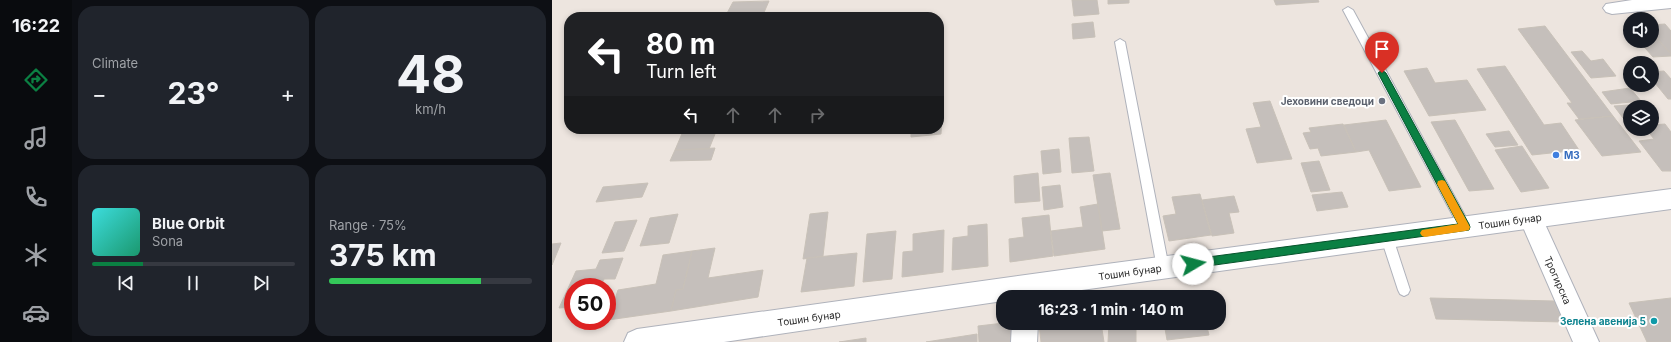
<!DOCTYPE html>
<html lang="en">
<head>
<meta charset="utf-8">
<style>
  :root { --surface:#171b24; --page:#20242c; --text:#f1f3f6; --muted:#9ea1a6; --line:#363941; --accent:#0b8043 }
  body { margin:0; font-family:Inter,sans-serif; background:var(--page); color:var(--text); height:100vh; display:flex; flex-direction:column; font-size:15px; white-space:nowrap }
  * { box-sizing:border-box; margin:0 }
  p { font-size:13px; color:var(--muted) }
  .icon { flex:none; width:22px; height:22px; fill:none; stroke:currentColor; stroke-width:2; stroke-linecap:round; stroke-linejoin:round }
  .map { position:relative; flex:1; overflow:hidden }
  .sheet { display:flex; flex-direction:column; gap:6px; padding:6px; background:#0d0f14; width:480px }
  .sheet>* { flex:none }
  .banner { position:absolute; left:12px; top:12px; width:380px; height:122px; border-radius:16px; box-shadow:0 2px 6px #0003; background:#202124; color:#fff; overflow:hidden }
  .fabs { position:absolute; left:1071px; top:12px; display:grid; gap:8px }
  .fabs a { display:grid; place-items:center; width:36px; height:36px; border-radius:50%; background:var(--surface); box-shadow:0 2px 6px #0003; font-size:20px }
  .speed { position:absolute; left:12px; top:278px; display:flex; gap:8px; font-size:20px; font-weight:700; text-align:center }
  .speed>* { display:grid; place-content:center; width:52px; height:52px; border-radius:50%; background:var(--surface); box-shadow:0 2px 6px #0003; line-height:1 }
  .speed .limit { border:6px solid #d22; background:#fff; color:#111 }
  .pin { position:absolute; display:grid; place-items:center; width:34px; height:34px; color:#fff; margin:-41px -17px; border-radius:50% 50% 50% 0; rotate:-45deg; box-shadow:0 0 4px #0007 }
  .pin .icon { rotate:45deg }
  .me { position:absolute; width:44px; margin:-22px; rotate:82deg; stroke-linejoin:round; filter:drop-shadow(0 0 3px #0008) }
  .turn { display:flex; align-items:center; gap:14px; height:84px; padding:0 16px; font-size:18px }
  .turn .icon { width:52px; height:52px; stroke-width:2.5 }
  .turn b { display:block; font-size:28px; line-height:34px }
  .lanes { display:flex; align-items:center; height:38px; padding:0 16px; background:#0003; justify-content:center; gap:20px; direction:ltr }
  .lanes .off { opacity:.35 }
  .big { font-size:30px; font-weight:700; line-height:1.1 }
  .sheet .widget { flex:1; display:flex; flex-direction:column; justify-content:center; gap:6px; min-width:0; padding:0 14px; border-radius:16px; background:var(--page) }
  .sheet .dial { align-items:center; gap:0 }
  .dial b { font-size:52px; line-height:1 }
  .song { display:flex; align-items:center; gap:12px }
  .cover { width:48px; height:48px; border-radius:6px; background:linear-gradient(135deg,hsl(180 70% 55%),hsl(160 70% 35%)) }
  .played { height:4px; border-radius:2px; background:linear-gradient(90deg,var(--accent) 25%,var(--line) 25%) }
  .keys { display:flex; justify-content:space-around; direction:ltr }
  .heat { display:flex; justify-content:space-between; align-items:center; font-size:22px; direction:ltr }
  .charge { height:6px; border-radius:3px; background:linear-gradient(90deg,#34c759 75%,var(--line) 0) }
  .sheet .tiles { flex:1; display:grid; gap:6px; grid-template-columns:repeat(2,1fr) }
  .trip { position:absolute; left:444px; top:290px; width:230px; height:40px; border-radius:16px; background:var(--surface); box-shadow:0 2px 6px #0003; font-weight:700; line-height:40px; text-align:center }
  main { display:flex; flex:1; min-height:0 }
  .tab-bar { display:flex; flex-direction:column; width:72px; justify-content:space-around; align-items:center; background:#090b0e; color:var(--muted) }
  .tab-bar .icon { width:28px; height:28px }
  .tab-bar .on { color:var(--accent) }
  .tab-bar b { font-size:18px; color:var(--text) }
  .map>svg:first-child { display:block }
  .building { fill:#c5bfbb; stroke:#c8c1b8 }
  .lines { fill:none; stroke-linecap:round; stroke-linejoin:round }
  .service-casing { stroke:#afb2bb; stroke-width:2 }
  .minor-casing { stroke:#afb2bb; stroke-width:2 }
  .secondary-casing { stroke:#afb2bb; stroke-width:2 }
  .service { fill:#fff; fill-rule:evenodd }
  .minor { fill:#fff; fill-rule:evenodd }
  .secondary { fill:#fff; fill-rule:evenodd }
  .route { fill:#0b8043; stroke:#07532c }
  .slow { fill:#f59e0b }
  .worship-dot { fill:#6b7280; stroke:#fff; stroke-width:1.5 }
  .shop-dot { fill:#3f7fe0; stroke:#fff; stroke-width:1.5 }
  .culture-dot { fill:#0f9aa8; stroke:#fff; stroke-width:1.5 }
  .labels { text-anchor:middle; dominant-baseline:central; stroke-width:4; stroke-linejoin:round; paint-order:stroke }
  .worship-label { font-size:10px; font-weight:bold; fill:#5b616d; stroke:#fff; text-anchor:end }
  .shop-label { font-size:10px; font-weight:bold; fill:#366cbe; stroke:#fff; text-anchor:start }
  .street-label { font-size:10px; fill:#2c2c2c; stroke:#fff }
  .culture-label { font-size:10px; font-weight:bold; fill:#0d838f; stroke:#fff; text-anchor:end }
</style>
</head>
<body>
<main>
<nav class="tab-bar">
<b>16:22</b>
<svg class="icon on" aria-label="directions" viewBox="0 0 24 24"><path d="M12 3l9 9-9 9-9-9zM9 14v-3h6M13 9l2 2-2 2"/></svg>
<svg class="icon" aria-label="music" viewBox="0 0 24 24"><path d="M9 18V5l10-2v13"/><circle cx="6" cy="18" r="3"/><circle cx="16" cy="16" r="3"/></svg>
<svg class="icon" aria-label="phone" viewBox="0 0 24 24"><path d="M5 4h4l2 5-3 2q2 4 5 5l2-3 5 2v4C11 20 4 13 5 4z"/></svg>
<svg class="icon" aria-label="climate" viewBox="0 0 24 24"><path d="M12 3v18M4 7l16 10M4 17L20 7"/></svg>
<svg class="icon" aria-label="car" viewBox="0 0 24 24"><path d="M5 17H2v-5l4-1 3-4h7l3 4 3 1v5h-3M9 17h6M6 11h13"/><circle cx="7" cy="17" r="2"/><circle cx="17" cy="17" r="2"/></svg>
</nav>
<section class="sheet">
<div class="tiles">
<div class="widget"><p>Climate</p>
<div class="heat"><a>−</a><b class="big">23°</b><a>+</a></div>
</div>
<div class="widget dial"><b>48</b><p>km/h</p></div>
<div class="widget">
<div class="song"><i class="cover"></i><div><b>Blue Orbit</b><p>Sona</p></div></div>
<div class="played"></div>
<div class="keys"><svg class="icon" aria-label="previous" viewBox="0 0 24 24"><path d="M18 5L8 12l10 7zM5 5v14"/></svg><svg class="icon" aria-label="pause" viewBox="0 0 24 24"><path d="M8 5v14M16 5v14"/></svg><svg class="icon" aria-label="next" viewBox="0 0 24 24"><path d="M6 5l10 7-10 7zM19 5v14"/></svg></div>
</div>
<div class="widget"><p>Range · 75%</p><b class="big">375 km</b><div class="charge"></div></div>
</div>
</section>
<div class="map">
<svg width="1119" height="342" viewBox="0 0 1119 342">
  <rect width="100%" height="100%" fill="#ede5df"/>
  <!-- building -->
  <path class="building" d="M 520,0 L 545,0 L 547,14 L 522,16 Z
    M 556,0 L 577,0 L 577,3 L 556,4 Z
    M 722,0 L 766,0 L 767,2 L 724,5 Z
    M 217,1 L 210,17 L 173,17 L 181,2 Z
    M 541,22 L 543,37 L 521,39 L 520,24 Z
    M 1113,24 L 1119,31 L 1119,54 L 1100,33 L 1100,25 Z
    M 993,26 L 1061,116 L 1027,119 L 1015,103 L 1020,103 L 966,29 Z
    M 1100,33 L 1119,54 L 1119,56 L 1101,57 L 1087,41 L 1100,41 Z
    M 1030,51 L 1039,61 L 1051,59 L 1064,76 L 1039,78 L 1019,52 Z
    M 953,66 L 992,125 L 1009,123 L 1027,150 L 980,155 L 925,69 Z
    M 875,68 L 883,83 L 915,80 L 934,110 L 877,116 L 852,71 Z
    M 1112,71 L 1119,79 L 1119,99 L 1116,99 L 1103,83 L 1100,83 L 1100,72 Z
    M 1078,88 L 1089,101 L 1059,104 L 1050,92 Z
    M 387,97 L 391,97 L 389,134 L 359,137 L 359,129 L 387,129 Z
    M 718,101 L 740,159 L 705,163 L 694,129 L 709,127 L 701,103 Z
    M 1092,104 L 1095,107 L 1078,107 L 1078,117 L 1071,118 L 1062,106 Z
    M 1061,116 L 1089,152 L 1050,156 L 1023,120 Z
    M 834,120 L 869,187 L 837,191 L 817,150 L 804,152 L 792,125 Z
    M 903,120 L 942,189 L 917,191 L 879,122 Z
    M 791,124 L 804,152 L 769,156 L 766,148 L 758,149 L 751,133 L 759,132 L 757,128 Z
    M 1113,124 L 1119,132 L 1119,171 L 1110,171 L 1087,141 L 1102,139 L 1094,129 L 1100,129 L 1100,125 Z
    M 132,129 L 165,129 L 157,149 L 123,150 Z
    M 957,131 L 966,145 L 943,147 L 934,134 Z
    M 537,137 L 542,171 L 520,173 L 517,138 Z
    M 970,146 L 997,188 L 969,192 L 943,150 Z
    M 163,148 L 159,160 L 118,161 L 123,150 Z
    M 507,149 L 509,172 L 491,174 L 489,151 Z
    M 767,161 L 778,190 L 759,192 L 749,163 Z
    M 486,173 L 488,201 L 463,203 L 462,176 Z
    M 558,173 L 568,229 L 550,231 L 541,175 Z
    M 96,183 L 90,197 L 44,202 L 51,187 Z
    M 508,185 L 511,207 L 492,210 L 490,187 Z
    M 790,192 L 796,207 L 765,211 L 760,195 Z
    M 648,194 L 659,235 L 617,241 L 611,216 L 624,214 L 620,197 Z
    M 682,196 L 687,212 L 677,213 L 682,233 L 660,236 L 650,200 Z
    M 546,204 L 553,249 L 502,256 L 499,231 L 531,227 L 528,207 Z
    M 276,212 L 271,256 L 251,259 L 258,214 Z
    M 126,214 L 117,243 L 88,246 L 98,218 Z
    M 497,215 L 501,256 L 458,262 L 457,239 L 472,237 L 470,218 Z
    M 85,220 L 72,251 L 50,253 L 63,222 Z
    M 435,224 L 436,266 L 400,270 L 401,238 L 416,236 L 416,226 Z
    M 392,230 L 391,272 L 350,277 L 351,252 L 361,251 L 361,234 Z
    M 344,231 L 340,279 L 311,282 L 315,234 Z
    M 9,243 L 0,265 L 0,244 Z
    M 163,248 L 156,278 L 211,270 L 206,297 L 119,311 L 124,290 L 131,289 L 140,251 Z
    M 140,251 L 131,289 L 124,290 L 119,311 L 56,320 L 66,290 L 104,284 L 111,255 Z
    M 305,253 L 302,286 L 249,292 L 255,258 Z
    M 71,258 L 63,279 L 52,279 L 48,287 L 21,287 L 21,307 L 7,308 L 24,271 L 44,269 L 48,260 Z
    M 878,298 L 1002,301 L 1011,322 L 884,319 Z
    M 1119,298 L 1119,342 L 1095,342 L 1077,303 Z
    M 452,323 L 461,323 L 462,342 L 427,342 L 426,326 Z
    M 495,323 L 549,323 L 552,342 L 489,342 L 487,324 Z
    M 557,323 L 584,323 L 584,342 L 556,342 Z
    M 612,323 L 654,323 L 657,335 L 615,340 Z
    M 425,334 L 425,342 L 374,342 Z
    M 314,338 L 314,342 L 287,342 Z"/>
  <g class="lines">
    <!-- service casing -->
    <g class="service-casing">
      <path id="service" d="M 796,7 L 801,10 L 917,223 L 919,227 L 917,231 L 913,232 L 909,231 L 791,10 Z
        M 568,39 L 573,42 L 617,268 L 615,272 L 611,274 L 607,272 L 605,268 L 563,42 Z
        M 835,233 L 839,234 L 841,238 L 858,290 L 856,294 L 852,296 L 848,294 L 846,290 L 829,238 L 831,234 Z"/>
    </g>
    <!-- minor casing -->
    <g class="minor-casing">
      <path id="minor" d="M 1080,0 L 1119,0 L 1119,8 L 1060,14 L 1054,12 L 1051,8 L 1054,4 Z
        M 979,208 L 987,211 L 1047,342 L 1021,342 L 967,218 L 971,211 Z
        M 460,323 L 486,323 L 485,342 L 459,342 Z"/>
    </g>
    <!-- secondary casing -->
    <g class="secondary-casing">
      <path id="secondary" d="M 1119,189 L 1119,209 L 479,297 L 451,297 L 451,301 L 172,342 L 72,342 L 76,333 L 85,329 L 517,269 Z"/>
    </g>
    <!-- service -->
    <use href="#service" class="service"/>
    <!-- minor -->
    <use href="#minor" class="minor"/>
    <!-- secondary -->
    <use href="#secondary" class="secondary"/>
  </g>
  <!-- route -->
  <path class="route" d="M 830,70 L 834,73 L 917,224 L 918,227 L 917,230 L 641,268 L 638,267 L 636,264 L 638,261 L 641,259 L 906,224 L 826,73 Z"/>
  <!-- slow -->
  <path class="slow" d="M 890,180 L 893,181 L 918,227 L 917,230 L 913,231 L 873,237 L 870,236 L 868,233 L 870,230 L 906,224 L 885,184 L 886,181 Z"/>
  <!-- markers -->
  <circle class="worship-dot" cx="830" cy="101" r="4"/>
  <circle class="shop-dot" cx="1004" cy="155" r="4"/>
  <circle class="culture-dot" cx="1102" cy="321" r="4"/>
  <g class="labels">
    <!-- worship labels -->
    <g class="worship-label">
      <text x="822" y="101">Јеховини сведоци</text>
    </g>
    <!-- shop labels -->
    <g class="shop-label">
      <text x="1012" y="155">М3</text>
    </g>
    <!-- street labels -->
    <g class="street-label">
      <text transform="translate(958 221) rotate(-8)">Тошин бунар</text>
      <text transform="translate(578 272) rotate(-8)">Тошин бунар</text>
      <text transform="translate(1006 280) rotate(66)">Трогирска</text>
      <text transform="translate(257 318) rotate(-8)">Тошин бунар</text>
    </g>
    <!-- culture labels -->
    <g class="culture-label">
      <text x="1094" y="321">Зелена авенија 5</text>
    </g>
  </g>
</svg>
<div class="fabs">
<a><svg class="icon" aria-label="sound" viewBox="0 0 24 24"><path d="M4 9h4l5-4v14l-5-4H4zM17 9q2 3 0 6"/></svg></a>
<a><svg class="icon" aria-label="search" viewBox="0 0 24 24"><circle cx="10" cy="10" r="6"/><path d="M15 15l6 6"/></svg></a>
<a><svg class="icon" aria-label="layers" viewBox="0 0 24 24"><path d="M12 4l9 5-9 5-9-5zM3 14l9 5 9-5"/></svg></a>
</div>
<div class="speed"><div class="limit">50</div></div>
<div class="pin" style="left:830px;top:73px;background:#d93025"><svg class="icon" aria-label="arrive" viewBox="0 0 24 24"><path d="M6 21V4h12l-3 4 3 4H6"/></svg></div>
<svg class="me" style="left:641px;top:264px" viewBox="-20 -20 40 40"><circle r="19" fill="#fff"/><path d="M0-13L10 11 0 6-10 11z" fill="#0b8043"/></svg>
<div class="trip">16:23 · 1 min · 140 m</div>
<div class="banner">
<div class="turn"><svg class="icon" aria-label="left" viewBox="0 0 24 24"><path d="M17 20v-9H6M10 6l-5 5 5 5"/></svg><div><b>80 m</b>Turn left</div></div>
<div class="lanes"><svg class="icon" aria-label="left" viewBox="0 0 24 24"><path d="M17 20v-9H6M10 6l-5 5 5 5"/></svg><svg class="icon off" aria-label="ahead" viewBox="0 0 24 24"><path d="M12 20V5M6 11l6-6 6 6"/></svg><svg class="icon off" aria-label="ahead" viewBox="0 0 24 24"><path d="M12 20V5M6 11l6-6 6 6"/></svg><svg class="icon off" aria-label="right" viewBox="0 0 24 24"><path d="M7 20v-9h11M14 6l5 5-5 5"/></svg></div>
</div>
</div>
</main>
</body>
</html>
